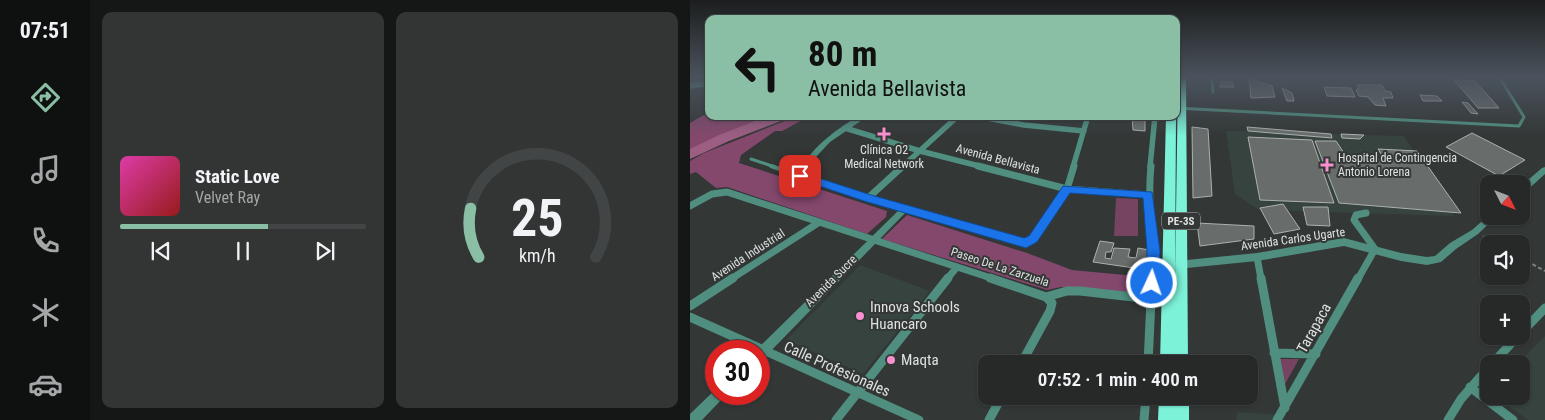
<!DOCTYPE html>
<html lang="en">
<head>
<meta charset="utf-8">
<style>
  :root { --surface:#262928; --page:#323534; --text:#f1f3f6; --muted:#a4a6a8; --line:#424545; --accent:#8abfa5 }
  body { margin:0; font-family:"Roboto Condensed",sans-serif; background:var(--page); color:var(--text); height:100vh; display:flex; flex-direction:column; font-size:19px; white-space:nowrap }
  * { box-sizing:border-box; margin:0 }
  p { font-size:16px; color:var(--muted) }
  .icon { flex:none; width:28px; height:28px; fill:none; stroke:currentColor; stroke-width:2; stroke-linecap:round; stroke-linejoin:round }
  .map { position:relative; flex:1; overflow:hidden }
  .panel { display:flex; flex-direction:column; gap:12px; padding:12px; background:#151716; width:600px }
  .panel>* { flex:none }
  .banner { position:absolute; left:15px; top:15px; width:475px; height:105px; border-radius:10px; box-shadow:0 1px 4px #0004,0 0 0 1px var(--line); background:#8abfa5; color:#111; overflow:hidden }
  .needle { width:32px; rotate:132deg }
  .buttons { position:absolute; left:790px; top:175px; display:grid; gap:10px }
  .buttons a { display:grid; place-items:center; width:50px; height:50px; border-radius:10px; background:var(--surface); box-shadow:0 1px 4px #0004,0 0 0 1px var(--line); font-size:25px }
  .speed { position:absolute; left:15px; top:340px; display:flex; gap:10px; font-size:25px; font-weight:700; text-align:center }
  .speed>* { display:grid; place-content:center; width:65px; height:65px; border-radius:50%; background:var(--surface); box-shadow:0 1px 4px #0004,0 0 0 1px var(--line); line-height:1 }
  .speed .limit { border:8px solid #d22; background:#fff; color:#111 }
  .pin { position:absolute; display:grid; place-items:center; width:42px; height:42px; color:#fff; margin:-21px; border-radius:10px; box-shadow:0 2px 8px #0006 }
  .me { position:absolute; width:55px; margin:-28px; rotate:3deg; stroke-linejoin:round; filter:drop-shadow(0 0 4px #0008) }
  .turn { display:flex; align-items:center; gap:18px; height:105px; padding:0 20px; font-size:22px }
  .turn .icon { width:65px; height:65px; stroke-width:2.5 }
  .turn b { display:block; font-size:35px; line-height:42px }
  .panel .card { flex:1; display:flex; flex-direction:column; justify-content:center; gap:8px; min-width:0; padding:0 18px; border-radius:10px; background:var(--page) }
  .panel .dial { align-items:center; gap:0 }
  .dial svg { height:130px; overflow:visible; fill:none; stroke:var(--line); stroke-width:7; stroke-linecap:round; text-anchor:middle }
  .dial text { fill:var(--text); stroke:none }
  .song { display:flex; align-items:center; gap:15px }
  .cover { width:60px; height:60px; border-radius:8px; background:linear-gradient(135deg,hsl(320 70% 55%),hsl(0 70% 35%)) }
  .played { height:5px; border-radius:2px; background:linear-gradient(90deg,var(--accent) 60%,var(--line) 60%) }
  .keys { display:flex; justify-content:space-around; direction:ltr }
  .panel .tiles { flex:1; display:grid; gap:12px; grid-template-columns:repeat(2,1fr) }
  .trip { position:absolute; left:288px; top:355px; width:280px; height:50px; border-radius:10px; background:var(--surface); box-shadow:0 1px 4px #0004,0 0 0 1px var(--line); font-weight:600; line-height:50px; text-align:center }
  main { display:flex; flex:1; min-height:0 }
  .tabs { display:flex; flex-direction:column; width:90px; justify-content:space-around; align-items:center; background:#0f1010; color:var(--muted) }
  .tabs .icon { width:35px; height:35px }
  .tabs .current { color:var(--accent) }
  .tabs b { font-size:22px; color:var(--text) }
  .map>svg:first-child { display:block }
  .built { fill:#37433f }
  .green { fill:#764361 }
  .forest { fill:#84486d }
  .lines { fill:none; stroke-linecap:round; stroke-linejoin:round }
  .river { fill:#9c5e83; fill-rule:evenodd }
  .building { fill:#686d6c; stroke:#acb1af }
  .path { stroke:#7f8281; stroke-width:2; stroke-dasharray:4 2.5; stroke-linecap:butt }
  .service-far1 { stroke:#508f80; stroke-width:3 }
  .service { stroke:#508f80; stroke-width:4 }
  .minor-far2 { stroke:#508f80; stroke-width:5.5 }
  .minor-far1 { stroke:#508f80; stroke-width:7 }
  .minor { stroke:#508f80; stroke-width:9 }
  .tertiary { fill:#508f80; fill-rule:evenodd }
  .trunk { fill:#7cf2d8; fill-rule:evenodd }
  .route { fill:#1a73e8; stroke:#114b97 }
  .poi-dot { fill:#f790ce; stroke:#333736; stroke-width:2 }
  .labels { text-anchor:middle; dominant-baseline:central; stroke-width:4; stroke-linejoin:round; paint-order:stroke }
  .shield { fill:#333736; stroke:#abafae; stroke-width:1 }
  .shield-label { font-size:11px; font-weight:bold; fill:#dfe2e1 }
  .poi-label { font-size:12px; fill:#dfe2e1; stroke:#333736 }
  .street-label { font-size:12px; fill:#dfe2e1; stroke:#333736 }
  .near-poi-label { font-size:15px; fill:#dfe2e1; stroke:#333736; text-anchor:start }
  .near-street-label { font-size:15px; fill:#dfe2e1; stroke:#333736 }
</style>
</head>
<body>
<main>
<nav class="tabs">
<b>07:51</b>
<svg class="icon current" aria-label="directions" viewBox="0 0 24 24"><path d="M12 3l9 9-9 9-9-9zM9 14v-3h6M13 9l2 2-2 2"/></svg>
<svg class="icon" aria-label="music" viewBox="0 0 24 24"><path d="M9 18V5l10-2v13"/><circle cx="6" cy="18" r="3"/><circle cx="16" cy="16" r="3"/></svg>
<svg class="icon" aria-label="phone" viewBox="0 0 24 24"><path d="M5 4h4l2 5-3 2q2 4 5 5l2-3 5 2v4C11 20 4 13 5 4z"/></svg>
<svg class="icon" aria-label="climate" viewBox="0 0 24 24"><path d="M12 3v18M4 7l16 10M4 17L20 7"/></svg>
<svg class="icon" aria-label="car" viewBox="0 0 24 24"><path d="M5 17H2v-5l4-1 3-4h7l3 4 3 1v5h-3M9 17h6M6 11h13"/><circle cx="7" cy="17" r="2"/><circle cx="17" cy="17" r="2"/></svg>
</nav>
<section class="panel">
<div class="tiles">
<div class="card">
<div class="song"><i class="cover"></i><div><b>Static Love</b><p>Velvet Ray</p></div></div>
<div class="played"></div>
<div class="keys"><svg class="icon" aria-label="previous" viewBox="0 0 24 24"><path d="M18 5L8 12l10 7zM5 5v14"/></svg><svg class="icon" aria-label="pause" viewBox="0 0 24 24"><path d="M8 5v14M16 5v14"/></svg><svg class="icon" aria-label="next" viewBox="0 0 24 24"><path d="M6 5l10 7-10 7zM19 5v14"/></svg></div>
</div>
<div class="card dial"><svg viewBox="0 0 100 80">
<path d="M14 69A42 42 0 1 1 86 69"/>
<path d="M14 69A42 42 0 0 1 9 39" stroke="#8abfa5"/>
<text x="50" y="56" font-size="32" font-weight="700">25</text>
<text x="50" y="72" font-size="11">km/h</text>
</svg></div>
</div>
</section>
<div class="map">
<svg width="855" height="420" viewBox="0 0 855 420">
  <rect width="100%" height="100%" fill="#333736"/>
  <!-- built -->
  <path class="built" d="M 536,131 L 714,136 L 764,216 L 569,210 L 545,194 Z
    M 170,265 L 240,291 L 173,374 L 96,340 Z
    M 855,336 L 855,420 L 838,420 L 805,396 L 831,396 L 831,364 L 827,364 Z
    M 547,412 L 579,414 L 588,415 L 586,420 L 546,420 Z"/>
  <!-- green -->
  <path class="green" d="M 426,198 L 448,199 L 448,236 L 424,236 Z
    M 585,359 L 609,359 L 594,386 Z"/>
  <!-- forest -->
  <path class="forest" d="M 19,112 L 19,116 L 81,116 L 26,137 L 0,150 L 0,123 Z
    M 107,116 L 120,116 L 92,131 L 85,131 L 51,155 L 49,163 L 197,211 L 196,217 L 177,234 L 37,187 L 26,188 L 6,172 L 0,174 L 0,161 L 14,153 Z
    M 217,215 L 337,253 L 382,270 L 456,277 L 459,295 L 371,287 L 357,290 L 192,239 Z"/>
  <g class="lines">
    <!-- river -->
    <path class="river" d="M 78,116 L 97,116 L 96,119 L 39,141 L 0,159 L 0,149 L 29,135 Z"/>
  </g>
  <!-- building -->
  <path class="building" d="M 559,78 L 582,86 L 585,97 L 561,98 Z
    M 764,80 L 785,81 L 809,108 L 788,108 Z
    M 531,82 L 542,82 L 544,87 L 530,87 Z
    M 667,85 L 692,85 L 695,91 L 701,92 L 703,98 L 693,98 L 696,106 L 685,105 L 678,97 L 669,96 L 666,90 L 669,88 Z
    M 634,87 L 661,88 L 665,97 L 637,96 Z
    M 592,88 L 602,93 L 604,101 L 597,101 Z
    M 730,95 L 747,96 L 752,101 L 733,101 Z
    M 772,102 L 778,103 L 788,114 L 781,113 Z
    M 442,116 L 455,116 L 455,131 L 443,130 Z
    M 502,127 L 518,129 L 522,196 L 503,198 Z
    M 557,127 L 641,134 L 642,138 L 558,131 Z
    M 782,133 L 835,160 L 809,176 L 756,147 Z
    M 651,134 L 674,135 L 670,139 L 652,138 Z
    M 558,137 L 622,140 L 644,203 L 570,200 Z
    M 625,141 L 646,141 L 656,156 L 694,159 L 688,149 L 727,151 L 771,213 L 649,203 Z
    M 593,204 L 610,229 L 584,234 L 570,208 Z
    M 613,207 L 638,207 L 640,226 L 617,225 Z
    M 507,223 L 564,226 L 564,239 L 510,246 Z
    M 410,241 L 424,243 L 421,252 L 416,252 L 415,258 L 421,259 L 424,248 L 440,249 L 438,257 L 446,258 L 448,248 L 459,250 L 458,270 L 403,262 Z"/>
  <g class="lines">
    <!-- path -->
    <path class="path" d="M 793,236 L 806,244
      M 831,258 L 855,271"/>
    <!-- service-far1 -->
    <path class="service-far1" d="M 522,78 L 523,92
      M 486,108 L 829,126 L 834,117 L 810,78
      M 61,159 L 85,167"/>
    <!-- service -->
    <path class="service" d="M 81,166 L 110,176"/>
    <!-- minor-far2 -->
    <path class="minor-far2" d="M 0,86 L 19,83
      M 287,116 L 334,125 L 394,131
      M 155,128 L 230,151 L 293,167
      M 212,167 L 268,116
      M 383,167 L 398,116
      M 460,167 L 465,116"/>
    <!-- minor-far1 -->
    <path class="minor-far1" d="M 288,166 L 377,189 L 458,195
      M 461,166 C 457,204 463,241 462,279
      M 178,198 L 213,166
      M 0,206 L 22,194 L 37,192 L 304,279
      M 215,209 L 336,243 L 343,239 L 377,189 L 384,166
      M 567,257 L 571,279
      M 41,279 L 128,223
      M 257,279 L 267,267
      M 668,279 L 685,249 L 664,220 L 666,215 L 676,213"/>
    <!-- minor -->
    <path class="minor" d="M 300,278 L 356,297 L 377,291 L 390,291 L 461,299
      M 571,278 L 595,408
      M 0,306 L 43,278
      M 0,317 L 229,420
      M 831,333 L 855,308
      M 584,353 L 626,354
      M 331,364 L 360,311 L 362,303 L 356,297
      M 458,364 L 462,278
      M 802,364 L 828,336
      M 780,387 L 823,420
      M 146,420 L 258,278
      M 299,420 L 312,396
      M 454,420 L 456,396
      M 587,420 L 668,278
      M 758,420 L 771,399 L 799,367"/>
    <!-- tertiary -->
    <path class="tertiary" d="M 169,116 L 178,116 L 140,142 L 124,159 L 115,175 L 218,207 L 219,209 L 73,359 L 69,360 L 69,351 L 65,351 L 209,210 L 107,178 L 106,176 C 120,149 143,131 169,116 Z
      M 855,167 L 855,174 L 834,193 L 831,194 L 831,186 L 852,168 Z
      M 799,215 L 799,216 L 807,216 L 788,234 L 766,249 L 751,262 L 737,265 L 711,261 L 654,246 L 567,261 L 487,269 L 484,268 L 482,265 L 484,262 L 487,261 L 567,253 L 654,238 L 711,253 L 737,257 L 745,256 L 760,243 L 782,230 Z
      M 26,389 L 26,394 L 35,394 L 33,398 L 12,420 L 0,420 L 0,414 Z"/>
    <!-- trunk -->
    <path class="trunk" d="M 488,78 L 496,78 L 498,364 L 470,364 L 476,116 L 486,116 L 485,283 Z
      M 469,396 L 499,396 L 499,420 L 468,420 Z"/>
  </g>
  <!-- sky -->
  <linearGradient id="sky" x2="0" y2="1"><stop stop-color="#1c1e1e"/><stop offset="0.57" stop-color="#4a535d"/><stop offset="1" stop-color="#4a535d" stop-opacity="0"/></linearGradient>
  <rect width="855" height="136" fill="url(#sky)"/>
  <!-- route -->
  <path class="route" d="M 110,172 L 181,195 L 334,238 L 339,236 L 373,186 L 462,192 L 470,251 L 469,283 L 467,287 L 462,288 L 457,287 L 456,283 L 457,251 L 453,198 L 380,193 L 347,242 L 336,248 L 174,201 L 106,178 L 105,176 L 106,173 Z"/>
  <!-- markers -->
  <g class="poi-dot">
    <path d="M191.5 126.5h5v5h5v5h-5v5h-5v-5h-5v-5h5z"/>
    <path d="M634.5 157.5h5v5h5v5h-5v5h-5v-5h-5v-5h5z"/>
    <circle cx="170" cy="316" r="5"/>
    <circle cx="201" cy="360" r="5"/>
  </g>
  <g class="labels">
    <!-- shield labels -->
    <rect class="shield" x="472" y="212.5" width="38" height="17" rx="4"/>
    <g class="shield-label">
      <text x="491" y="221">PE-3S</text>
    </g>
    <!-- poi labels -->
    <g class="poi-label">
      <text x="194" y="150">Clínica O2<tspan x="194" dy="14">Medical Network</tspan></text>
      <text x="648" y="158" text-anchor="start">Hospital de Contingencia<tspan x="648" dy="14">Antonio Lorena</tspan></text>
    </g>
    <!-- street labels -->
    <g class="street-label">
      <text transform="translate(308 159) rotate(15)">Avenida Bellavista</text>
      <text transform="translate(603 239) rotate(-8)">Avenida Carlos Ugarte</text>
      <text transform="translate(58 255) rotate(-33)">Avenida Industrial</text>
      <text transform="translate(310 267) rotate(18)">Paseo De La Zarzuela</text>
      <text transform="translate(141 281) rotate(-45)">Avenida Sucre</text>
    </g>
    <!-- near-poi labels -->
    <g class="near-poi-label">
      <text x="180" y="307">Innova Schools<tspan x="180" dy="17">Huancaro</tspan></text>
      <text x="211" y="360">Maqta</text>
    </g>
    <!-- near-street labels -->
    <g class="near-street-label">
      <text transform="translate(624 328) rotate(-61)">Tarapaca</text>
      <text transform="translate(147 369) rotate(24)">Calle Profesionales</text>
    </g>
  </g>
</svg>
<div class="buttons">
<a><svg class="needle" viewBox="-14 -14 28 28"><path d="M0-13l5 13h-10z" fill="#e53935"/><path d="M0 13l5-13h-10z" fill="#a4a6a8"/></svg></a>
<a><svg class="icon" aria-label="sound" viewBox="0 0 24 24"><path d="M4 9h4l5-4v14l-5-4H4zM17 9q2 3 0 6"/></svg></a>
<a>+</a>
<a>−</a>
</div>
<div class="speed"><div class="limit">30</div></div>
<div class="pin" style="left:110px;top:176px;background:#d93025"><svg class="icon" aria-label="arrive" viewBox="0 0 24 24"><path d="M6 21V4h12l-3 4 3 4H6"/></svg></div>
<svg class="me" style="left:462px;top:283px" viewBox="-20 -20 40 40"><circle r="17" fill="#1a73e8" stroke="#fff" stroke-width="3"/><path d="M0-11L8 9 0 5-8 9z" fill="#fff"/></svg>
<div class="trip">07:52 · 1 min · 400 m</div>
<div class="banner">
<div class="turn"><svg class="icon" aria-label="left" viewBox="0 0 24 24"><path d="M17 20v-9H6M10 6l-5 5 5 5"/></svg><div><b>80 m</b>Avenida Bellavista</div></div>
</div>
</div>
</main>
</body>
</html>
